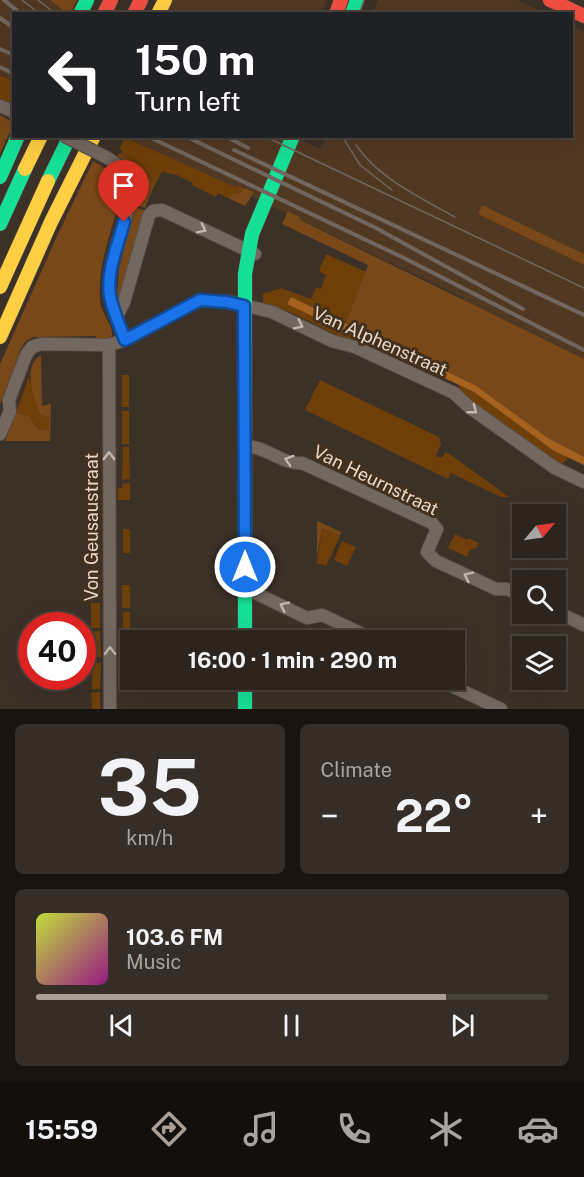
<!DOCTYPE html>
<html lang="en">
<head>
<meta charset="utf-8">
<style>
  :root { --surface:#2d251d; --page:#352d26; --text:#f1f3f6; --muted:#a7a5a4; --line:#48423b; --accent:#ab9e94 }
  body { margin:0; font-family:"Public Sans",sans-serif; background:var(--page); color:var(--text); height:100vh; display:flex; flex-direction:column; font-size:22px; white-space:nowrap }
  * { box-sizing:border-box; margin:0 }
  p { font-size:20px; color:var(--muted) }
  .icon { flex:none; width:33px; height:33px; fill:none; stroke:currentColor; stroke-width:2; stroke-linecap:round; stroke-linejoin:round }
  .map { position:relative; height:709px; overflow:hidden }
  .sheet { display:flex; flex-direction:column; gap:15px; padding:15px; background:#191410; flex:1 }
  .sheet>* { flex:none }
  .guide { position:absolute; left:12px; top:12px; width:561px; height:126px; border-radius:0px; box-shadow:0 6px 24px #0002,0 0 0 2px var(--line); background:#202124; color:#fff; overflow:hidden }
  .needle { width:39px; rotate:61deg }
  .controls { position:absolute; left:512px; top:504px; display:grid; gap:12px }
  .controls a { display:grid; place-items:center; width:54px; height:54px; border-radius:0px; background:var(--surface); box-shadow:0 6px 24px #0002,0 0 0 2px var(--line); font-size:30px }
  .speed { position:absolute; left:18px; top:612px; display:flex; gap:12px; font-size:30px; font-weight:700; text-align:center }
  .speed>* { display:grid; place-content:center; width:78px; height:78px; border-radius:50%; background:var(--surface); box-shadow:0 6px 24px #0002,0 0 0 2px var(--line); line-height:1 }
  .speed .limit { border:9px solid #d22; background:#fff; color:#111 }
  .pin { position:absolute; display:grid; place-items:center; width:51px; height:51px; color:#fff; margin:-62px -26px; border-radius:50% 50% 50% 0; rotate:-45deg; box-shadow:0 0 6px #0007 }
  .pin .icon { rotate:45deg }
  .me { position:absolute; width:66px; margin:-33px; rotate:0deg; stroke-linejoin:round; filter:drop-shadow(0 0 4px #0008) }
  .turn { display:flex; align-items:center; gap:21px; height:126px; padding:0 24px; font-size:27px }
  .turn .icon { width:78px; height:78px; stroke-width:2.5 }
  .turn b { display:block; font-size:42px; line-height:51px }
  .big { font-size:45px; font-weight:700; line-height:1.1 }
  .sheet .widget { flex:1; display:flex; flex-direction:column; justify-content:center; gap:9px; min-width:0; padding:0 21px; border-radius:9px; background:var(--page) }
  .sheet .dial { align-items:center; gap:0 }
  .dial b { font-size:78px; line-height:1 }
  .song { display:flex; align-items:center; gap:18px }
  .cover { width:72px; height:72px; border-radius:9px; background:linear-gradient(135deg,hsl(70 70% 55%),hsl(310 70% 35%)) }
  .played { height:6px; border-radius:3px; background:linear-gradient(90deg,var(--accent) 80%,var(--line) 80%) }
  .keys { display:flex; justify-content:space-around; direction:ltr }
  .heat { display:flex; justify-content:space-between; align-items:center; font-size:33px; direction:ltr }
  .sheet .tiles { flex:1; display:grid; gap:15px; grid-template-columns:1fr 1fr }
  .widget:last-child { grid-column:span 2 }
  .trip { position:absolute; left:120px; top:630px; width:345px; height:60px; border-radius:0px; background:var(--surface); box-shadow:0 6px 24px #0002,0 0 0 2px var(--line); font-weight:700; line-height:60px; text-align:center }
  .tabs { display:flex; height:96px; justify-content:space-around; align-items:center; background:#120f0c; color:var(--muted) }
  .tabs .icon { width:42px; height:42px }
  .tabs .selected { color:var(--accent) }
  .tabs b { font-size:27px; color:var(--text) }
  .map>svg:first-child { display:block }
  .built { fill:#513823 }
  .green { fill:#6f3f09 }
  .forest { fill:#794818 }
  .water { fill:#a4611f }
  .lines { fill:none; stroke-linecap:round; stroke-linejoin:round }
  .street-casing { stroke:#594f47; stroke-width:14 }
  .fast-casing { stroke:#594f47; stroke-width:15 }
  .slow-casing { stroke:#594f47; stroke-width:15 }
  .jam-casing { stroke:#594f47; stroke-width:15 }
  .street { stroke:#73685f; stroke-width:12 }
  .fast { stroke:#16e098; stroke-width:14 }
  .slow { stroke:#ffcf43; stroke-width:14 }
  .jam { stroke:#f24e42; stroke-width:14 }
  .tram { stroke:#71675e; stroke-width:1.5 }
  .rail { stroke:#71675e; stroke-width:4 }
  .street-bridge-casing { stroke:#594f47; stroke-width:14; stroke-linecap:butt }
  .street-bridge { stroke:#73685f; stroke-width:12 }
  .oneway { stroke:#c4b7ad }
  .route-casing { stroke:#114b97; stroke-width:15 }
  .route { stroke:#1a73e8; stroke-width:10 }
  .labels { text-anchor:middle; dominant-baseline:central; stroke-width:6; stroke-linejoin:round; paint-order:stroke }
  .street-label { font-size:18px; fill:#e7d9ce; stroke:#45301e }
</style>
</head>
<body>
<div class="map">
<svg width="584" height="709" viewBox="0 0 584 709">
  <rect width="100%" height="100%" fill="#3c3127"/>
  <!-- built -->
  <path class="built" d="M 0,0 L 77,0 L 70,13 L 14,14 L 13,81 L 0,75 Z
    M 166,0 L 327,0 L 322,13 L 159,14 Z
    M 378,0 L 517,0 L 546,13 L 372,13 Z
    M 572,26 L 584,32 L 584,254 L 482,206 L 478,214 L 584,265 L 584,359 L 463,300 L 464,298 L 127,137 L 295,137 L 321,149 L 326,138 L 323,136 L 572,136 Z"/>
  <!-- green -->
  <path class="green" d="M 0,75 L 13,81 L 13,105 L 0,99 Z
    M 125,137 L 237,188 L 239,185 L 244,188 L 241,193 L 232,194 L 230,199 L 218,193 L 216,197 L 192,185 L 193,183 L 177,175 L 162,172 L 155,184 L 121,154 L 123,151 L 119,149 Z
    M 326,254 L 366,272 L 346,323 L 291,297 L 287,303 L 355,336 L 353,342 C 323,331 294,308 263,306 L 263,294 L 281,288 L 311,299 L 316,287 L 321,289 L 326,275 L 319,271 Z
    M 122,375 L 129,375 L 129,407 L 122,407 Z
    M 29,376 L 40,415 L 49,417 L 49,429 L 39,430 L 29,416 L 16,413 Z
    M 320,380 L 439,437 L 441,444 L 436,456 L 442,458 L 445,452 L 451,455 L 509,497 L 501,497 L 451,473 L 448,479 L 305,410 Z
    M 460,385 L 474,392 L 554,451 L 567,457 L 567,460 L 558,466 L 546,454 L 476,404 L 473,406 L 458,391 Z
    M 122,411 L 129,411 L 129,444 L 122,444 Z
    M 123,447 L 129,447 L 130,479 L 122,480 Z
    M 130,483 L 130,500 L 118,500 L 118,488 L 122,488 L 122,484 Z
    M 322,528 L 340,536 L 326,566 L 317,563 Z
    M 123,529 L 130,529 L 130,553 L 123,553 Z
    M 455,534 L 467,540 L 468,538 L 479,543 L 477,548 L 470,550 L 467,557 L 448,548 Z
    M 342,541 L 356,547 L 347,566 L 334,560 Z
    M 91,573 L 100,573 L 100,598 L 91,598 Z
    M 122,585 L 130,585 L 130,608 L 122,608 Z
    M 91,603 L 100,603 L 100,628 L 91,628 Z
    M 123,612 L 130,612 L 130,632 L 123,631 Z
    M 100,631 L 101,657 L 92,657 L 91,632 Z
    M 92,663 L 101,663 L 100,689 L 92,689 Z
    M 100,692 L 100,709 L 92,709 L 91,693 Z"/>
  <!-- forest -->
  <path class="forest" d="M 50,0 L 77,0 L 70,14 L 66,13 Z
    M 0,115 L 14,123 L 0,154 Z
    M 120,153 L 155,184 L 145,208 L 136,205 C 138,185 133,170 118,156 Z
    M 93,161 C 111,170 118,180 120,200 C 111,232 97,267 100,301 C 101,314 113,324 112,336 L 109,338 L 96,338 L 96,336 L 33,337 L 26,341 L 18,353 L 19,354 L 0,404 L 0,364 L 58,234 Z
    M 244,188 L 254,192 L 245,206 L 230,199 L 232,194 L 241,193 Z
    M 482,205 L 584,254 L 584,265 L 478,214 Z
    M 135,207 L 144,210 L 119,298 L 117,297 L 119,269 Z
    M 288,211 L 299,217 L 300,220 L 584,359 L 584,457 L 548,438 L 475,385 L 346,323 L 368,265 L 282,224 Z
    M 41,355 L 42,406 L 51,404 L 50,441 L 5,441 L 16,413 L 29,416 L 39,430 L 49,429 L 49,417 L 40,415 C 35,398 21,367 41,355 Z
    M 317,521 L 341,532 L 340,536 L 322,528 L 317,557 Z"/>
  <!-- water -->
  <path class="water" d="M 291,297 L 475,385 L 548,438 L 584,457 L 584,465 L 554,451 L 474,392 L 287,304 Z"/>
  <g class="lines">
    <!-- street casing -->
    <g class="street-casing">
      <path id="street" d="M 0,106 L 14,112
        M 96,152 C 104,156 113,160 119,167 C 145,194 111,250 109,283 C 108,302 119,322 125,340
        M 117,316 L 124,302 L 149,215 L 153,211 L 162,210 L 255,254
        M 109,345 L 110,709
        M 0,434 L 10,411 L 9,400 L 26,355 L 32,347 L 41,344 L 109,345 L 125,340 L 194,303 L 200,301 L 227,301 L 272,312 L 332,341 L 355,347 L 454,393 L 469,407 L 555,468 L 584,482
        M 245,446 C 266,446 283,465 302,463 L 432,523 L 437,529 L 427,552 L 436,561 L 496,589 L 507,589 L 522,596
        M 245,588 L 307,618 L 322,615 L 375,640
        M 555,611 L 584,625
        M 439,680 L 501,709"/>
    </g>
    <!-- fast casing -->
    <g class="fast-casing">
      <path id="fast" d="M 80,14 L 87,0
        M 352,14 L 357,0
        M 0,177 L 18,136
        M 48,181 L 70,136
        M 0,224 L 25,169
        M 245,640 L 245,274 L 252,234 L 293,136
        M 245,680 L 245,709"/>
    </g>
    <!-- slow casing -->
    <g class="slow-casing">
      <path id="slow" d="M 158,14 L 165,0
        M 25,169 L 41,136
        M 0,287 L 48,181
        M 0,337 L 51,222 L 94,136"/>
    </g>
    <!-- jam casing -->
    <g class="jam-casing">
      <path id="jam" d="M 550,0 L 584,16
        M 104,14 L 111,0
        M 134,14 L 141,0
        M 336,14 L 341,0"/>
    </g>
    <!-- street -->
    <use href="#street" class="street"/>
    <!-- fast -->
    <use href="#fast" class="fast"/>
    <!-- slow -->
    <use href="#slow" class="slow"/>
    <!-- jam -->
    <use href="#jam" class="jam"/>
    <!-- tram -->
    <path class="tram" d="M 22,0 L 40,14
      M 38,0 L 56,14
      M 359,14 L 364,0
      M 264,136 L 584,288
      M 342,136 L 360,165 L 392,190
      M 356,145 C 378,178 421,198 455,217"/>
    <!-- rail -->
    <path class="rail" d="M 4,0 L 21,14
      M 0,18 L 14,28
      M 0,49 L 14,55
      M 0,67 L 14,74
      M 147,136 L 404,258 L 584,350
      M 185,136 L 376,228 L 523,309
      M 225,136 L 248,148
      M 234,150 L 584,315"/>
    <!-- street-bridge casing -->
    <g class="street-bridge-casing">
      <path id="street-bridge" d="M 64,136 L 96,152"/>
    </g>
    <!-- street-bridge -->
    <use href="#street-bridge" class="street-bridge"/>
  </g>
  <!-- one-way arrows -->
  <defs><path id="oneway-chevron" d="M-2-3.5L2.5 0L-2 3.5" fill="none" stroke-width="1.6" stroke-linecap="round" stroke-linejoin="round" transform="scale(1.5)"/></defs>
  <g class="oneway">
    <use href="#oneway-chevron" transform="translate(202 229) rotate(26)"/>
    <use href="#oneway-chevron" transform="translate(299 325) rotate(26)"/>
    <use href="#oneway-chevron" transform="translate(473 410) rotate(38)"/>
    <use href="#oneway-chevron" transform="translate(109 456) rotate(-90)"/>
    <use href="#oneway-chevron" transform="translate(289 460) rotate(-162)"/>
    <use href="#oneway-chevron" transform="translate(468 576) rotate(-154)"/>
    <use href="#oneway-chevron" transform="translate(284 606) rotate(-154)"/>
    <use href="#oneway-chevron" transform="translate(110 651) rotate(-91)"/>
  </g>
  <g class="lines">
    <!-- route casing -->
    <g class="route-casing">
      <path id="route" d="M 124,222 C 118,245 106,272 110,296 C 113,311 120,326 125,340 L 200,300 L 227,302 L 244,306 L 245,567"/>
    </g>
    <!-- route -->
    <use href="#route" class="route"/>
  </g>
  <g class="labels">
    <!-- street labels -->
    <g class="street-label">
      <text transform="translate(380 341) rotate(24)">Van Alphenstraat</text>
      <text transform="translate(376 480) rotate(26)">Van Heurnstraat</text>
      <text transform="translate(91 527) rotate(-90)">Von Geusaustraat</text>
    </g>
  </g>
</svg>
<div class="controls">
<a><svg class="needle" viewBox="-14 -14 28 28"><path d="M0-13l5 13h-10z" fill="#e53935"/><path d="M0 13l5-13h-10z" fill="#a7a5a4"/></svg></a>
<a><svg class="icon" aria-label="search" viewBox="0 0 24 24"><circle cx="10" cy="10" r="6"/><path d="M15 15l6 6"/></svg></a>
<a><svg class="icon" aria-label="layers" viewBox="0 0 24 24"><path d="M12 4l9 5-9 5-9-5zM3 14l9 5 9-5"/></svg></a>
</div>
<div class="speed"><div class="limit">40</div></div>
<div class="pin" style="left:124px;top:222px;background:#d93025"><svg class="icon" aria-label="arrive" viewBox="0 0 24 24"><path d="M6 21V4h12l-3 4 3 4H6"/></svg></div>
<svg class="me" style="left:245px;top:567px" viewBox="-20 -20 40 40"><circle r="17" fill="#1a73e8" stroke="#fff" stroke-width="3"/><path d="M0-11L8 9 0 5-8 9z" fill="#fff"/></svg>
<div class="trip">16:00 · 1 min · 290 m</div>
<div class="guide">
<div class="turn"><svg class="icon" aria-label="left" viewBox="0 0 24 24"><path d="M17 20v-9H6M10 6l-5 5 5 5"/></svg><div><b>150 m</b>Turn left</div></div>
</div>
</div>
<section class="sheet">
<div class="tiles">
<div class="widget dial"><b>35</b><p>km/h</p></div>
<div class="widget"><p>Climate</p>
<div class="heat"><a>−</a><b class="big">22°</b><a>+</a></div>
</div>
<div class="widget">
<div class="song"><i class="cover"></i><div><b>103.6 FM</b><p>Music</p></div></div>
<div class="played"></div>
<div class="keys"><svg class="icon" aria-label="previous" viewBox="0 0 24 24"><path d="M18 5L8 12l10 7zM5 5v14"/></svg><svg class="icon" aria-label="pause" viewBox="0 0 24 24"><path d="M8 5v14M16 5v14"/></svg><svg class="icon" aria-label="next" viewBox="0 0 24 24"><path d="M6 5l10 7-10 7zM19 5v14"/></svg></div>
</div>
</div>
</section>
<nav class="tabs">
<b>15:59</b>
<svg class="icon selected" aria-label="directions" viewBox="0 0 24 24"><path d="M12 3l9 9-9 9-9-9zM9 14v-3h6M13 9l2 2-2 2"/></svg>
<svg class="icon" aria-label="music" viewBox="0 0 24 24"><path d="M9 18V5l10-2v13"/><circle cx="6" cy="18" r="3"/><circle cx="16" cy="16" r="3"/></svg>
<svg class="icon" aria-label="phone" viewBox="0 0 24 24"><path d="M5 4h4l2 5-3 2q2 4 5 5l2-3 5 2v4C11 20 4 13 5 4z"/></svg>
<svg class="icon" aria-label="climate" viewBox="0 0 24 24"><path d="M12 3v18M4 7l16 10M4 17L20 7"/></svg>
<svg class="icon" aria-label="car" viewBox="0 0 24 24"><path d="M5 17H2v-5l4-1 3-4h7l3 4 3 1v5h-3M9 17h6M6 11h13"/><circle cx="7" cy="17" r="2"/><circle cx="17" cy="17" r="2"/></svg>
</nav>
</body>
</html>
